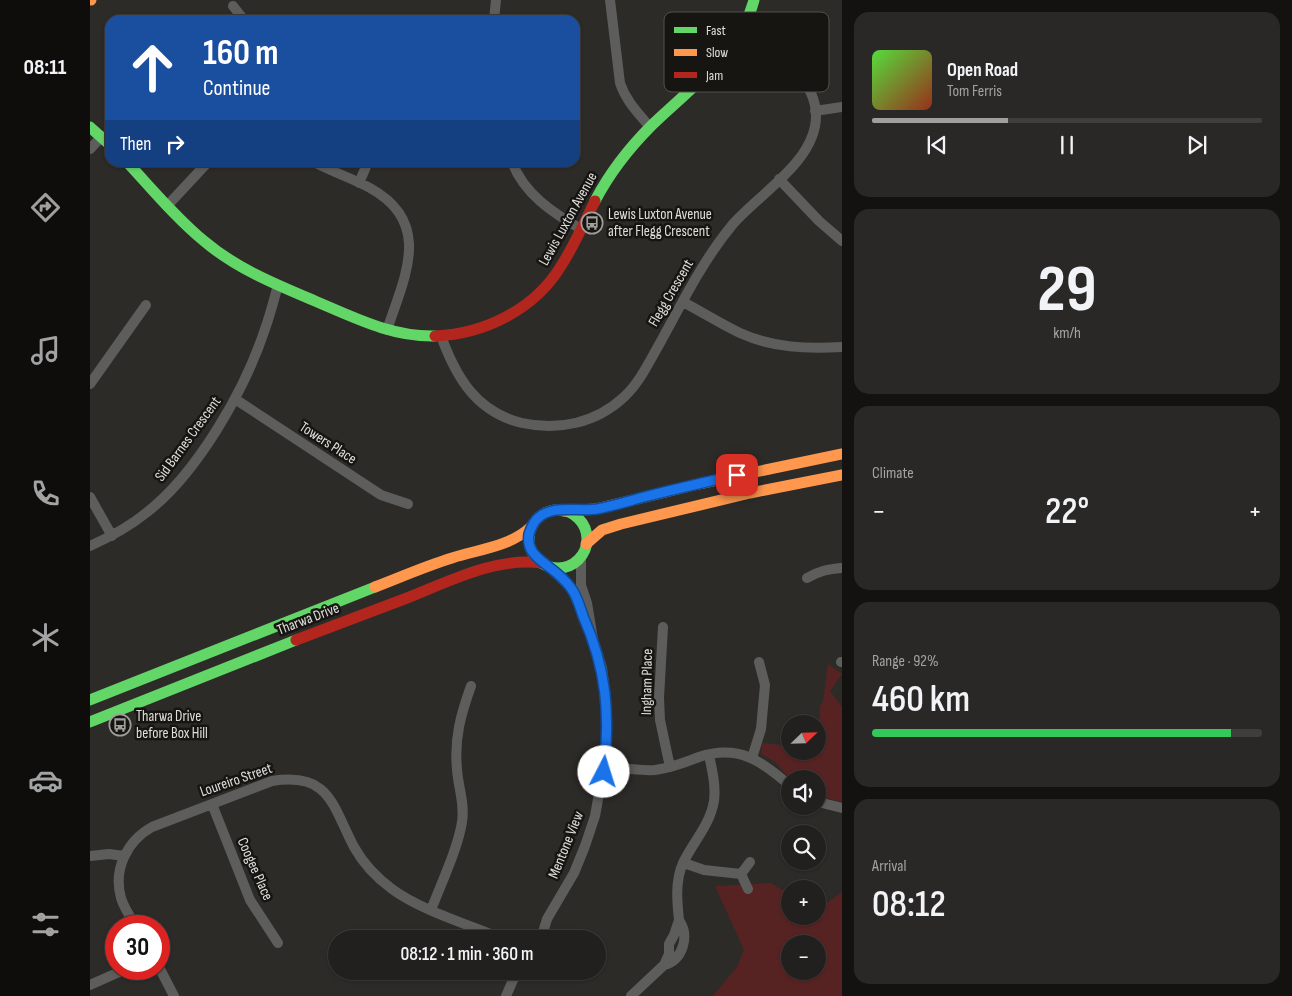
<!DOCTYPE html>
<html lang="en">
<head>
<meta charset="utf-8">
<style>
  :root { --surface:#22201e; --page:#2a2827; --text:#f1f3f6; --muted:#a2a3a4; --line:#3f3e3c; --accent:#a19f9c }
  body { margin:0; font-family:"Sofia Sans Condensed",sans-serif; background:var(--page); color:var(--text); height:100vh; display:flex; flex-direction:column; font-size:19px; white-space:nowrap }
  * { box-sizing:border-box; margin:0 }
  p { font-size:16px; color:var(--muted) }
  .icon { flex:none; width:28px; height:28px; fill:none; stroke:currentColor; stroke-width:2; stroke-linecap:round; stroke-linejoin:round }
  .map { position:relative; flex:1; overflow:hidden }
  .sheet { display:flex; flex-direction:column; gap:12px; padding:12px; background:#131210; width:450px }
  .sheet>* { flex:none }
  .banner { position:absolute; left:15px; top:15px; width:475px; height:152px; border-radius:15px; box-shadow:0 1px 4px #0004,0 0 0 1px var(--line); background:#1a4fa0; color:#fff; overflow:hidden }
  .needle { width:32px; rotate:67deg }
  .fabs { position:absolute; left:691px; top:715px; display:grid; gap:10px }
  .fabs a { display:grid; place-items:center; width:45px; height:45px; border-radius:50%; background:var(--surface); box-shadow:0 1px 4px #0004,0 0 0 1px var(--line); font-size:25px }
  .speed { position:absolute; left:15px; top:915px; display:flex; gap:10px; font-size:25px; font-weight:700; text-align:center }
  .speed>* { display:grid; place-content:center; width:65px; height:65px; border-radius:50%; background:var(--surface); box-shadow:0 1px 4px #0004,0 0 0 1px var(--line); line-height:1 }
  .speed .limit { border:8px solid #d22; background:#fff; color:#111 }
  .pin { position:absolute; display:grid; place-items:center; width:42px; height:42px; color:#fff; margin:-21px; border-radius:10px; box-shadow:0 2px 8px #0006 }
  .me { position:absolute; width:55px; margin:-28px; rotate:5deg; stroke-linejoin:round; filter:drop-shadow(0 0 4px #0008) }
  .turn { display:flex; align-items:center; gap:18px; height:105px; padding:0 15px; font-size:22px }
  .turn .icon { width:65px; height:65px; stroke-width:2.5 }
  .turn b { display:block; font-size:35px; line-height:42px }
  .then { display:flex; align-items:center; height:48px; padding:0 15px; background:#0003; gap:10px; font-size:19px }
  .big { font-size:38px; font-weight:600; line-height:1.1 }
  .sheet .card { flex:1; display:flex; flex-direction:column; justify-content:center; gap:8px; min-width:0; padding:0 18px; border-radius:15px; background:var(--page) }
  .sheet .dial { align-items:center; gap:0 }
  .dial b { font-size:65px; line-height:1 }
  .song { display:flex; align-items:center; gap:15px }
  .cover { width:60px; height:60px; border-radius:8px; background:linear-gradient(135deg,hsl(110 70% 55%),hsl(10 70% 35%)) }
  .played { height:5px; border-radius:2px; background:linear-gradient(90deg,var(--accent) 35%,var(--line) 35%) }
  .keys { display:flex; justify-content:space-around; direction:ltr }
  .heat { display:flex; justify-content:space-between; align-items:center; font-size:28px; direction:ltr }
  .charge { height:8px; border-radius:4px; background:linear-gradient(90deg,#34c759 92%,var(--line) 0) }
  .trip { position:absolute; left:238px; top:930px; width:278px; height:50px; border-radius:25px; background:var(--surface); box-shadow:0 1px 4px #0004,0 0 0 1px var(--line); font-weight:600; line-height:50px; text-align:center }
  main { display:flex; flex:1; min-height:0 }
  .tab-bar { display:flex; flex-direction:column; width:90px; justify-content:space-around; align-items:center; background:#0e0d0c; color:var(--muted) }
  .tab-bar .icon { width:35px; height:35px }
  .tab-bar .on { color:var(--accent) }
  .tab-bar b { font-size:22px; color:var(--text) }
  .map>svg:first-child { display:block }
  .green { fill:#572322; fill-rule:evenodd }
  .lines { fill:none; stroke-linecap:round; stroke-linejoin:round }
  .street { stroke:#5d5e5c; stroke-width:10 }
  .fast { stroke:#63d668; stroke-width:11 }
  .slow { stroke:#ff974d; stroke-width:11 }
  .jam { stroke:#b3261e; stroke-width:11 }
  .route-casing { stroke:#114b97; stroke-width:12 }
  .route { stroke:#1a73e8; stroke-width:9 }
  .labels { text-anchor:middle; dominant-baseline:central; stroke-width:5; stroke-linejoin:round; paint-order:stroke }
  .poi-label { font-size:15px; fill:#e0deda; stroke:#161512; text-anchor:start }
  .street-label { font-size:15px; fill:#e0deda; stroke:#161512 }
  .key { fill:#161512; stroke:#53514e; stroke-width:1 }
  .key-label { font-size:14px; fill:#e0deda }
</style>
</head>
<body>
<main>
<nav class="tab-bar">
<b>08:11</b>
<svg class="icon on" aria-label="directions" viewBox="0 0 24 24"><path d="M12 3l9 9-9 9-9-9zM9 14v-3h6M13 9l2 2-2 2"/></svg>
<svg class="icon" aria-label="music" viewBox="0 0 24 24"><path d="M9 18V5l10-2v13"/><circle cx="6" cy="18" r="3"/><circle cx="16" cy="16" r="3"/></svg>
<svg class="icon" aria-label="phone" viewBox="0 0 24 24"><path d="M5 4h4l2 5-3 2q2 4 5 5l2-3 5 2v4C11 20 4 13 5 4z"/></svg>
<svg class="icon" aria-label="climate" viewBox="0 0 24 24"><path d="M12 3v18M4 7l16 10M4 17L20 7"/></svg>
<svg class="icon" aria-label="car" viewBox="0 0 24 24"><path d="M5 17H2v-5l4-1 3-4h7l3 4 3 1v5h-3M9 17h6M6 11h13"/><circle cx="7" cy="17" r="2"/><circle cx="17" cy="17" r="2"/></svg>
<svg class="icon" aria-label="filters" viewBox="0 0 24 24"><path d="M4 7h16M4 17h16"/><circle cx="9" cy="7" r="2"/><circle cx="15" cy="17" r="2"/></svg>
</nav>
<div class="map">
<svg width="752" height="996" viewBox="0 0 752 996">
  <rect width="100%" height="100%" fill="#2d2b28"/>
  <!-- green -->
  <path class="green" d="M 738,664 L 752,674 L 740,691 L 752,707 L 752,802 L 728,796 L 728,779 L 700,779 L 685,762 L 671,754 L 672,743 L 700,746 L 700,751 L 728,751 L 730,706 L 733,702 Z
    M 681,883 L 700,895 L 700,916 L 728,916 L 728,909 L 752,892 L 752,996 L 623,996 L 647,967 L 654,950 L 625,886 ZM 700,944 L 728,944 L 728,971 L 700,971 Z"/>
  <g class="lines">
    <!-- street -->
    <path class="street" d="M 520,0 L 530,83 C 536,101 548,113 560,127
      M 143,6 L 154,20
      M 404,20 L 406,0
      M 725,111 L 752,107
      M 0,149 L 12,136
      M 224,162 C 242,172 262,178 280,188 C 344,223 314,278 297,330
      M 422,162 C 434,194 463,213 491,229
      M 689,179 L 729,221 L 752,241
      M 269,183 L 278,162
      M 77,206 L 118,162
      M 593,302 C 612,312 631,324 650,333 C 683,348 717,349 752,347
      M 351,336 C 366,377 386,412 432,423 C 469,431 506,423 534,397 C 550,382 559,362 570,343 C 592,303 613,260 643,224 C 670,193 726,161 726,116 C 726,75 682,52 653,31
      M 0,384 L 56,305
      M 145,399 L 291,495 L 318,504
      M 0,497 L 22,536
      M 0,546 C 20,537 39,527 56,513 C 107,474 155,390 175,329 C 180,315 184,300 188,285
      M 459,567 L 482,589 L 496,622
      M 717,578 C 729,571 738,569 752,568
      M 573,627 L 569,698 L 570,720 L 580,767
      M 751,662 L 752,662
      M 662,758 L 671,729 L 675,685 L 669,662
      M 514,766 C 530,768 549,771 565,770 C 581,768 594,763 609,757 C 649,744 672,761 700,786
      M 728,802 L 752,808
      M 122,804 L 160,900 L 188,943
      M 0,856 L 19,854 L 34,856
      M 594,863 L 614,870 L 651,874
      M 658,889 L 651,874 L 660,862
      M 341,910 C 351,884 368,848 372,822 C 375,803 368,787 367,769 C 364,738 371,714 381,686
      M 46,926 C 40,917 34,908 31,898 C 23,869 37,841 62,827 L 182,781 C 240,772 242,805 264,847 C 273,863 287,878 302,889 C 330,910 380,925 413,939
      M 451,939 L 457,919 L 484,873 L 495,846 L 505,816 L 515,760 L 517,728 L 516,698 L 512,668 L 503,639 L 497,603 L 491,585 L 491,556
      M 574,965 L 579,954 L 579,944 L 584,935 L 589,920
      M 69,967 L 84,996
      M 0,985 L 36,969
      M 416,996 L 423,980 L 431,971
      M 541,996 L 574,965 C 593,960 600,936 589,920 C 587,901 585,881 593,863 C 603,842 620,825 624,801 C 626,785 622,770 619,755"/>
    <!-- fast -->
    <path class="fast" d="M 0,127 L 20,145
      M 37,162 C 62,189 86,218 114,241 C 147,269 187,285 225,301 C 265,318 302,337 345,336
      M 505,201 C 520,172 539,148 562,125 C 600,88 650,54 664,0
      M439 539a29 29 0 1 1 58 0a29 29 0 1 1-58 0Z
      M 0,700 L 285,587
      M 0,722 L 206,640"/>
    <!-- slow -->
    <path class="slow" d="M 0,0 L 1,0
      M 473,511 L 506,509 L 608,484 L 752,454
      M 496,544 L 512,530 L 531,524 L 660,493 L 752,475
      M 285,587 C 311,577 336,566 362,558 C 390,549 419,547 441,527"/>
    <!-- jam -->
    <path class="jam" d="M 345,336 C 395,334 445,309 471,266 C 484,246 494,223 505,201
      M 206,640 C 243,626 280,612 317,598 C 360,581 405,557 452,563"/>
  </g>
  <g class="lines">
    <!-- route casing -->
    <g class="route-casing">
      <path id="route" d="M 514,772 C 520,714 517,670 493,616 C 490,607 487,596 481,588 C 476,581 467,573 459,567 C 448,558 436,551 439,534 C 441,528 443,522 448,518 C 463,504 488,512 507,509 C 523,506 539,501 554,497 C 585,489 616,482 647,475"/>
    </g>
    <!-- route -->
    <use href="#route" class="route"/>
  </g>
  <!-- icons -->
  <defs>
    <g id="bus-ring" transform="scale(1.125)"><circle r="9.5" fill="#161512" stroke="#a19f9c" stroke-width="1.5"/><path d="M-5-6H5V4H4V6H2V4H-2V6H-4V4H-5ZM-3.5-4V0h7V-4ZM-3.5 1.2v1.5H-2V1.2ZM2 1.2v1.5H3.5V1.2Z" fill="#a19f9c"/></g>
  </defs>
  <g fill-rule="evenodd">
    <use href="#bus-ring" x="502" y="223"/>
    <use href="#bus-ring" x="30" y="725"/>
  </g>
  <g class="labels">
    <!-- poi labels -->
    <g class="poi-label">
      <text x="518" y="214">Lewis Luxton Avenue<tspan x="518" dy="17">after Flegg Crescent</tspan></text>
      <text x="46" y="716">Tharwa Drive<tspan x="46" dy="17">before Box Hill</tspan></text>
    </g>
    <!-- street labels -->
    <g class="street-label">
      <text transform="translate(478 219) rotate(-61)">Lewis Luxton Avenue</text>
      <text transform="translate(581 293) rotate(-60)">Flegg Crescent</text>
      <text transform="translate(98 439) rotate(-54)">Sid Barnes Crescent</text>
      <text transform="translate(238 443) rotate(33)">Towers Place</text>
      <text transform="translate(218 619) rotate(-21)">Tharwa Drive</text>
      <text transform="translate(557 682) rotate(-89)">Ingham Place</text>
      <text transform="translate(146 780) rotate(-19)">Loureiro Street</text>
      <text transform="translate(476 845) rotate(-68)">Mentone View</text>
      <text transform="translate(165 869) rotate(66)">Coogee Place</text>
    </g>
  </g>
  <!-- legend -->
  <rect x="574" y="12" width="165" height="80" rx="8" class="key"/>
  <rect x="584" y="27" width="23" height="6" fill="#63d668"/>
  <rect x="584" y="49" width="23" height="7" fill="#ff974d"/>
  <rect x="584" y="72" width="23" height="6" fill="#b3261e"/>
  <g class="key-label">
    <text x="616" y="35">Fast</text>
    <text x="616" y="57">Slow</text>
    <text x="616" y="80">Jam</text>
  </g>
</svg>
<div class="fabs">
<a><svg class="needle" viewBox="-14 -14 28 28"><path d="M0-13l5 13h-10z" fill="#e53935"/><path d="M0 13l5-13h-10z" fill="#a2a3a4"/></svg></a>
<a><svg class="icon" aria-label="sound" viewBox="0 0 24 24"><path d="M4 9h4l5-4v14l-5-4H4zM17 9q2 3 0 6"/></svg></a>
<a><svg class="icon" aria-label="search" viewBox="0 0 24 24"><circle cx="10" cy="10" r="6"/><path d="M15 15l6 6"/></svg></a>
<a>+</a>
<a>−</a>
</div>
<div class="speed"><div class="limit">30</div></div>
<div class="pin" style="left:647px;top:475px;background:#d93025"><svg class="icon" aria-label="arrive" viewBox="0 0 24 24"><path d="M6 21V4h12l-3 4 3 4H6"/></svg></div>
<svg class="me" style="left:514px;top:772px" viewBox="-20 -20 40 40"><circle r="19" fill="#fff"/><path d="M0-13L10 11 0 6-10 11z" fill="#1a73e8"/></svg>
<div class="trip">08:12 · 1 min · 360 m</div>
<div class="banner">
<div class="turn"><svg class="icon" aria-label="ahead" viewBox="0 0 24 24"><path d="M12 20V5M6 11l6-6 6 6"/></svg><div><b>160 m</b>Continue</div></div>
<div class="then">Then<svg class="icon" aria-label="right" viewBox="0 0 24 24"><path d="M7 20v-9h11M14 6l5 5-5 5"/></svg></div>
</div>
</div>
<section class="sheet">
<div class="card">
<div class="song"><i class="cover"></i><div><b>Open Road</b><p>Tom Ferris</p></div></div>
<div class="played"></div>
<div class="keys"><svg class="icon" aria-label="previous" viewBox="0 0 24 24"><path d="M18 5L8 12l10 7zM5 5v14"/></svg><svg class="icon" aria-label="pause" viewBox="0 0 24 24"><path d="M8 5v14M16 5v14"/></svg><svg class="icon" aria-label="next" viewBox="0 0 24 24"><path d="M6 5l10 7-10 7zM19 5v14"/></svg></div>
</div>
<div class="card dial"><b>29</b><p>km/h</p></div>
<div class="card"><p>Climate</p>
<div class="heat"><a>−</a><b class="big">22°</b><a>+</a></div>
</div>
<div class="card"><p>Range · 92%</p><b class="big">460 km</b><div class="charge"></div></div>
<div class="card"><p>Arrival</p><b class="big">08:12</b></div>
</section>
</main>
</body>
</html>
